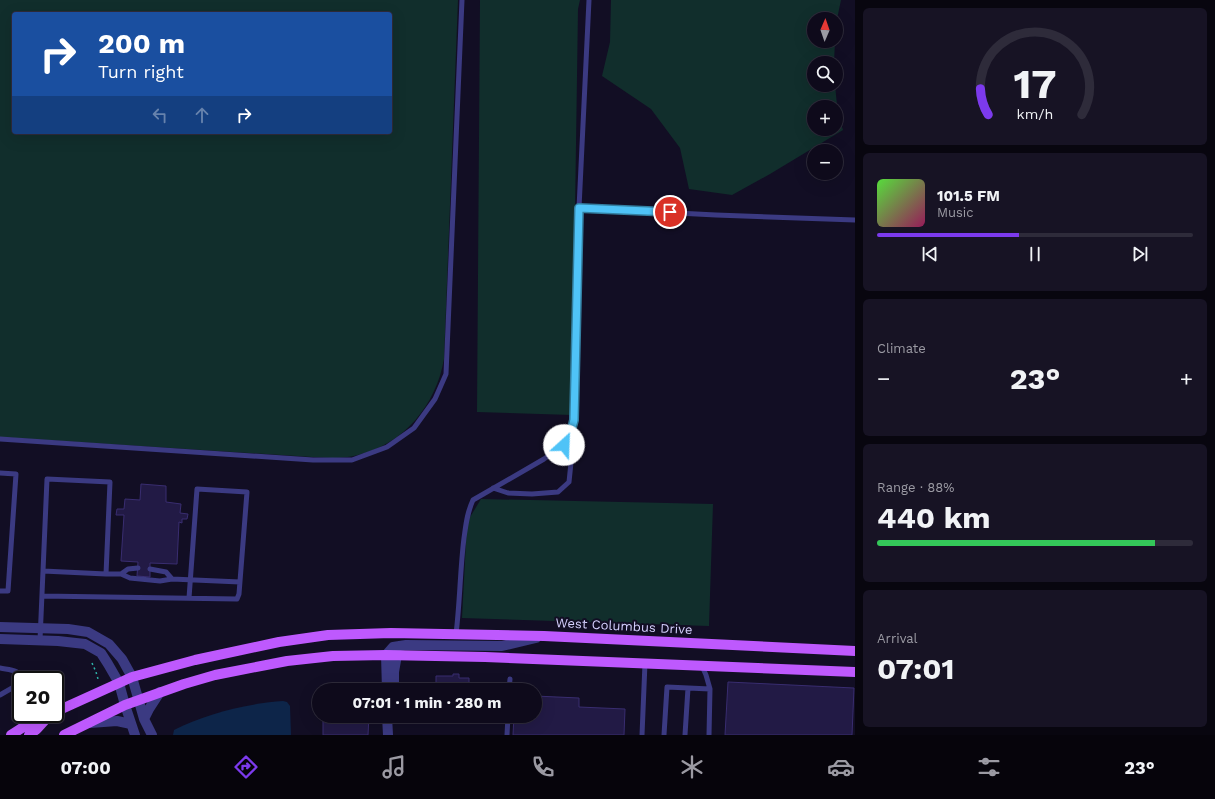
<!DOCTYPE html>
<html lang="en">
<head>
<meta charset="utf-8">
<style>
  :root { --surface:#0e0a1b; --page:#171324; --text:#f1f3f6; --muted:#9b9aa3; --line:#2e2b3a; --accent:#7c3aed }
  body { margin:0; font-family:"Work Sans",sans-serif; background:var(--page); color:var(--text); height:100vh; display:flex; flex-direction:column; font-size:15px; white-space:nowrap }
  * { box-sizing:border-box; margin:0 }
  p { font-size:13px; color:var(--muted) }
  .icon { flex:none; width:22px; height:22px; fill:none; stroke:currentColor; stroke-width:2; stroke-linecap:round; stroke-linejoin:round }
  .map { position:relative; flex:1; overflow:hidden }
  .side { display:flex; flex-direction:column; gap:8px; padding:8px; background:#08060f; width:360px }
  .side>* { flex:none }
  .hud { position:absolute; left:12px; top:12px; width:380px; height:122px; border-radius:4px; box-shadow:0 4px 16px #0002,0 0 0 1px var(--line); background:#1a4fa0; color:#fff; overflow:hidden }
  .needle { width:26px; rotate:2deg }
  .buttons { position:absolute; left:807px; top:12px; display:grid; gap:8px }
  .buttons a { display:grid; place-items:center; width:36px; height:36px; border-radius:50%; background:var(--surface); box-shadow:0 4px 16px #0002,0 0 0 1px var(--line); font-size:20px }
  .speed { position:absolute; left:12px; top:671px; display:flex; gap:8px; font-size:20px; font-weight:700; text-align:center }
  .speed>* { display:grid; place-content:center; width:52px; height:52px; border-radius:50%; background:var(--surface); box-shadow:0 4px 16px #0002,0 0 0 1px var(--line); line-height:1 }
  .speed .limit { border:2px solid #111; border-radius:6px; background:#fff; color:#111 }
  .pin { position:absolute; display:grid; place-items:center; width:34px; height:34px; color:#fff; margin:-17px; border:2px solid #fff; border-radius:50%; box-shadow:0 1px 4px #0007 }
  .me { position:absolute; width:44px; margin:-22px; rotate:25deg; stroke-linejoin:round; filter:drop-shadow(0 0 3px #0008) }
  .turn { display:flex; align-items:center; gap:14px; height:84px; padding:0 20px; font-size:18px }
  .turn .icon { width:52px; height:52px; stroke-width:2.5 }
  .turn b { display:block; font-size:28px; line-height:34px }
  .lanes { display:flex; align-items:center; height:38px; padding:0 20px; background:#0003; justify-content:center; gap:20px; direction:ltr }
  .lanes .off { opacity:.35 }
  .big { font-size:30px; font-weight:700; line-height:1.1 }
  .side .tile { flex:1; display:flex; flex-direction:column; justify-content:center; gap:6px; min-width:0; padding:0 14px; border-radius:6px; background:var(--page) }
  .side .dial { align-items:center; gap:0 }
  .dial svg { height:104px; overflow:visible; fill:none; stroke:var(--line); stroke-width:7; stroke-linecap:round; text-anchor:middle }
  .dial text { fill:var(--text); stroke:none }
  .song { display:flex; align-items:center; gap:12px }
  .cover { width:48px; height:48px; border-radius:6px; background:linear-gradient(135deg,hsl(110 70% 55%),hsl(330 70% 35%)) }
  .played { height:4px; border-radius:2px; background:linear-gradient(90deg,var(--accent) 45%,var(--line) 45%) }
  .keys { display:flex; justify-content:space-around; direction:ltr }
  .heat { display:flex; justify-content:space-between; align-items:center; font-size:22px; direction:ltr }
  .charge { height:6px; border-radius:3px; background:linear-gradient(90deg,#34c759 88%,var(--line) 0) }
  .trip { position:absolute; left:312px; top:683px; width:230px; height:40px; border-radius:20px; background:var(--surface); box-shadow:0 4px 16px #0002,0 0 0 1px var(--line); font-weight:700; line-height:40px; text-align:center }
  .tab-bar { display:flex; height:64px; justify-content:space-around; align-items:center; background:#06040b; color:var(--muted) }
  .tab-bar .icon { width:28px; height:28px }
  .tab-bar .on { color:var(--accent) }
  .tab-bar b { font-size:18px; color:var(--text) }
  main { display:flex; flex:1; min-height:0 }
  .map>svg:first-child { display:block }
  .green { fill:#112e2c; fill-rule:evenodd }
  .water { fill:#0d2549 }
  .building { fill:#221a45; stroke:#392d70 }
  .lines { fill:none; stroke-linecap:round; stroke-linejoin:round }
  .path { stroke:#2fb5ab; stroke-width:1.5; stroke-dasharray:2 3; stroke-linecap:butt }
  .lane { stroke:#3b3a82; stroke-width:5 }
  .street { stroke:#3b3a82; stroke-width:10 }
  .primary { stroke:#be59fe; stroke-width:10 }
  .route-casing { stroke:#337fa1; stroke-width:10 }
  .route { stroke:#4fc3f7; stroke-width:7 }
  .labels { text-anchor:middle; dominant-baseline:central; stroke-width:4; stroke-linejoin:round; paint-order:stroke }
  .street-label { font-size:13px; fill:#d6d1ff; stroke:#120e24 }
</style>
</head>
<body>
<main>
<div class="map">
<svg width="855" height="735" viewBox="0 0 855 735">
  <rect width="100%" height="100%" fill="#120e24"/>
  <!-- green -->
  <path class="green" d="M 0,0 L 458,0 L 444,359 C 436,405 404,444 358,455 C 343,459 327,458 312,457 L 0,437 ZM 14,14 L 390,14 L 390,132 L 14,132 Z
    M 480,0 L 580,0 L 578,9 L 572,415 L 477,412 Z
    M 611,0 L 841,0 L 836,24 L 836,19 L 814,19 L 814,41 L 835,41 L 834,63 L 814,63 L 814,85 L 835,85 L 838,115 L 843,130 L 770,174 L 732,195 L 689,189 L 680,148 L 651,109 L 602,76 L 610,42 ZM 814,107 L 836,107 L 836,129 L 814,129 Z
    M 481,499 L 713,504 L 709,626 L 462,618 L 467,522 Z"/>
  <!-- water -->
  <path class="water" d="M 283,701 L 287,702 L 290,706 L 291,735 L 173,735 L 174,730 C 204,714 250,703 283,701 Z"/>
  <!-- building -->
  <path class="building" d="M 141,484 L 166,486 L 166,502 L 181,504 L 180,513 L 188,514 L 187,519 L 182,519 L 182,523 L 179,522 L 177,564 L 150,563 L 150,577 L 137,576 L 138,562 L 121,561 L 124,515 L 116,515 L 117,509 L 124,509 L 125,499 L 140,500 Z
    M 453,674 L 459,674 L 459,678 L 469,678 L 469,690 L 436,690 L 436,676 L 453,676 Z
    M 728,682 L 854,688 L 852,735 L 725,735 Z
    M 535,696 L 579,698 L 579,707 L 625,709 L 624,735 L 513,735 L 514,716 L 535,716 Z
    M 323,716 L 369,716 L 368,735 L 323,735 Z"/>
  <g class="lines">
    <!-- path -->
    <path class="path" d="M 92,663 L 96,672 L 98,679"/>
    <!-- lane -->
    <path class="lane" d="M 579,208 L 716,215 L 855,220
      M 0,439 L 313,460 L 352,460 L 387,447 L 414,428 L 435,399 L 446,374 L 462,0
      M 0,473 L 16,474 L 8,591 L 0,591
      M 493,488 L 508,493 L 532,494 L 558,492 L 569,482 L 572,453 L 569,439
      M 150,569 L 166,572 L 172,579
      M 106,574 L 121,574 L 128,569 L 138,568
      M 121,574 L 130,578 L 160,581 L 172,579 L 240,582
      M 42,596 L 237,599 L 239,594 L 247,492 L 197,489 L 189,598
      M 456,634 C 460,602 460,570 464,538 C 466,524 467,513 473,500 L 544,459 L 564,445 L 569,439 L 574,420 L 579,208 L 589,0
      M 40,640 L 47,479 L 110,482 L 106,574 L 43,571
      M 0,668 C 9,670 20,669 22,680
      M 509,690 L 510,679
      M 0,695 L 19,684 L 21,681
      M 507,735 L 508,716
      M 642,735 L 645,663
      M 664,735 L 667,687 L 710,689 L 706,675 L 702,666
      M 685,735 L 688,688
      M 709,735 L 710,689"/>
    <!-- street -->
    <path class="street" d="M 0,627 L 68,629 L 88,632 L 109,644 L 122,659 L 132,677 L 144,719 L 152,735
      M 0,639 L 58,641 L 85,644 L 101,653 L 108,664 L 119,683 L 125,705 L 135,735
      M 387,690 L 386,655 L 393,647 L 406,645 L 502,646 L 536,638
      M 394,690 L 394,672 L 397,655
      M 387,716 L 388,735
      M 144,719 L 149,709 L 160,692
      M 90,723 L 117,721 L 131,724"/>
    <!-- primary -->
    <path class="primary" d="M 55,712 L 119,683 L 132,677 L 195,660 L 279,642 L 328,635 L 391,633 L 544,636 L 855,651
      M 11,735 L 25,726 L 51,714
      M 29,735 L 37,729 L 47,718
      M 64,735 L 125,705 L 184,684 L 215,675 L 287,661 L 333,656 L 386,655 L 485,657 L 855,672"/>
  </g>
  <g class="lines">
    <!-- route casing -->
    <g class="route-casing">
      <path id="route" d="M 564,445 L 569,439 L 574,420 L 579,208 L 670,212"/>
    </g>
    <!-- route -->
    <use href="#route" class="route"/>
  </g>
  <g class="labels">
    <!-- street labels -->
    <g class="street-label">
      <text transform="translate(624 626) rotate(3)">West Columbus Drive</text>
    </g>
  </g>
</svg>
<div class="buttons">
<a><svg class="needle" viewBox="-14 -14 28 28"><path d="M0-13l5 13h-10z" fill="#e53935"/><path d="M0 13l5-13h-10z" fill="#9b9aa3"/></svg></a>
<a><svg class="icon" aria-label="search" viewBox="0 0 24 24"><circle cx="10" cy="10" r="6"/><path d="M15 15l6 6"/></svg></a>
<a>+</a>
<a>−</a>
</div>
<div class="speed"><div class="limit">20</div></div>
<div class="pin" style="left:670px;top:212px;background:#d93025"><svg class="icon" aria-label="arrive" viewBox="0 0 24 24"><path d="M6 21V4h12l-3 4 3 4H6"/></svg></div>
<svg class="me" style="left:564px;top:445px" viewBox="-20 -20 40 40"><circle r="19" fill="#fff"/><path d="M0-13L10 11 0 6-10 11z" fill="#4fc3f7"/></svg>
<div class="trip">07:01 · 1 min · 280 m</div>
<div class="hud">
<div class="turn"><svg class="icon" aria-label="right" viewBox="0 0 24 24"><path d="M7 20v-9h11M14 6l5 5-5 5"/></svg><div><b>200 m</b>Turn right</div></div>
<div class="lanes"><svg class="icon off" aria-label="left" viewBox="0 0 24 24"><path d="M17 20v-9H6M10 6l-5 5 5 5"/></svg><svg class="icon off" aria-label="ahead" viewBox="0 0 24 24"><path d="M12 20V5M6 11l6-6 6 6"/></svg><svg class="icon" aria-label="right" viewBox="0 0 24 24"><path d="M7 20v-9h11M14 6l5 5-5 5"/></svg></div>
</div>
</div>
<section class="side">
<div class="tile dial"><svg viewBox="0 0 100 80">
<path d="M14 69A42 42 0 1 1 86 69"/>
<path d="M14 69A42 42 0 0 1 8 49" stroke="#7c3aed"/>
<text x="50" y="56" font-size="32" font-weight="700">17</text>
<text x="50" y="72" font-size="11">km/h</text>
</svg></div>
<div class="tile">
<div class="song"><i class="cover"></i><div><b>101.5 FM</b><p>Music</p></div></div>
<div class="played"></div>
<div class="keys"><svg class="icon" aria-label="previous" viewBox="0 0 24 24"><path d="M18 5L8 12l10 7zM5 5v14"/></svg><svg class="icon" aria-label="pause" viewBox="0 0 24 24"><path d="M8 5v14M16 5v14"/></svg><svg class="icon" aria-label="next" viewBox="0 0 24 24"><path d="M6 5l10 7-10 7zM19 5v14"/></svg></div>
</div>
<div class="tile"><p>Climate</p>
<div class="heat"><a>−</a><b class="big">23°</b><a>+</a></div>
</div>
<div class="tile"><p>Range · 88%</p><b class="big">440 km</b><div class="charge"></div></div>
<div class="tile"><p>Arrival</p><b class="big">07:01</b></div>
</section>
</main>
<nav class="tab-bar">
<b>07:00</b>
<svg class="icon on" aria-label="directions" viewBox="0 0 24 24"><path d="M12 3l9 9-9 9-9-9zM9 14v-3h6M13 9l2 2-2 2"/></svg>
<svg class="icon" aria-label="music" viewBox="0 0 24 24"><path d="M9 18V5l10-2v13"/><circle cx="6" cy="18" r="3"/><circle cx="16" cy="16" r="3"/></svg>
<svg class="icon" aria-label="phone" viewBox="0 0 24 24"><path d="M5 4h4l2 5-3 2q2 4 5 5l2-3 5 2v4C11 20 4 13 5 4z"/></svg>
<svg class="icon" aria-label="climate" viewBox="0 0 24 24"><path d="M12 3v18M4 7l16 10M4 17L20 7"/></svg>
<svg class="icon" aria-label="car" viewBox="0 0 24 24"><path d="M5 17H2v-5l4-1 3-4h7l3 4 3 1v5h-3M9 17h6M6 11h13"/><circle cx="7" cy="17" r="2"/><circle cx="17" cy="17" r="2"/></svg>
<svg class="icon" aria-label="filters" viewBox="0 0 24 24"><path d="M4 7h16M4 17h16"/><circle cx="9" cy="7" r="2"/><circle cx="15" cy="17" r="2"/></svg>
<b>23°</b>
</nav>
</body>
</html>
